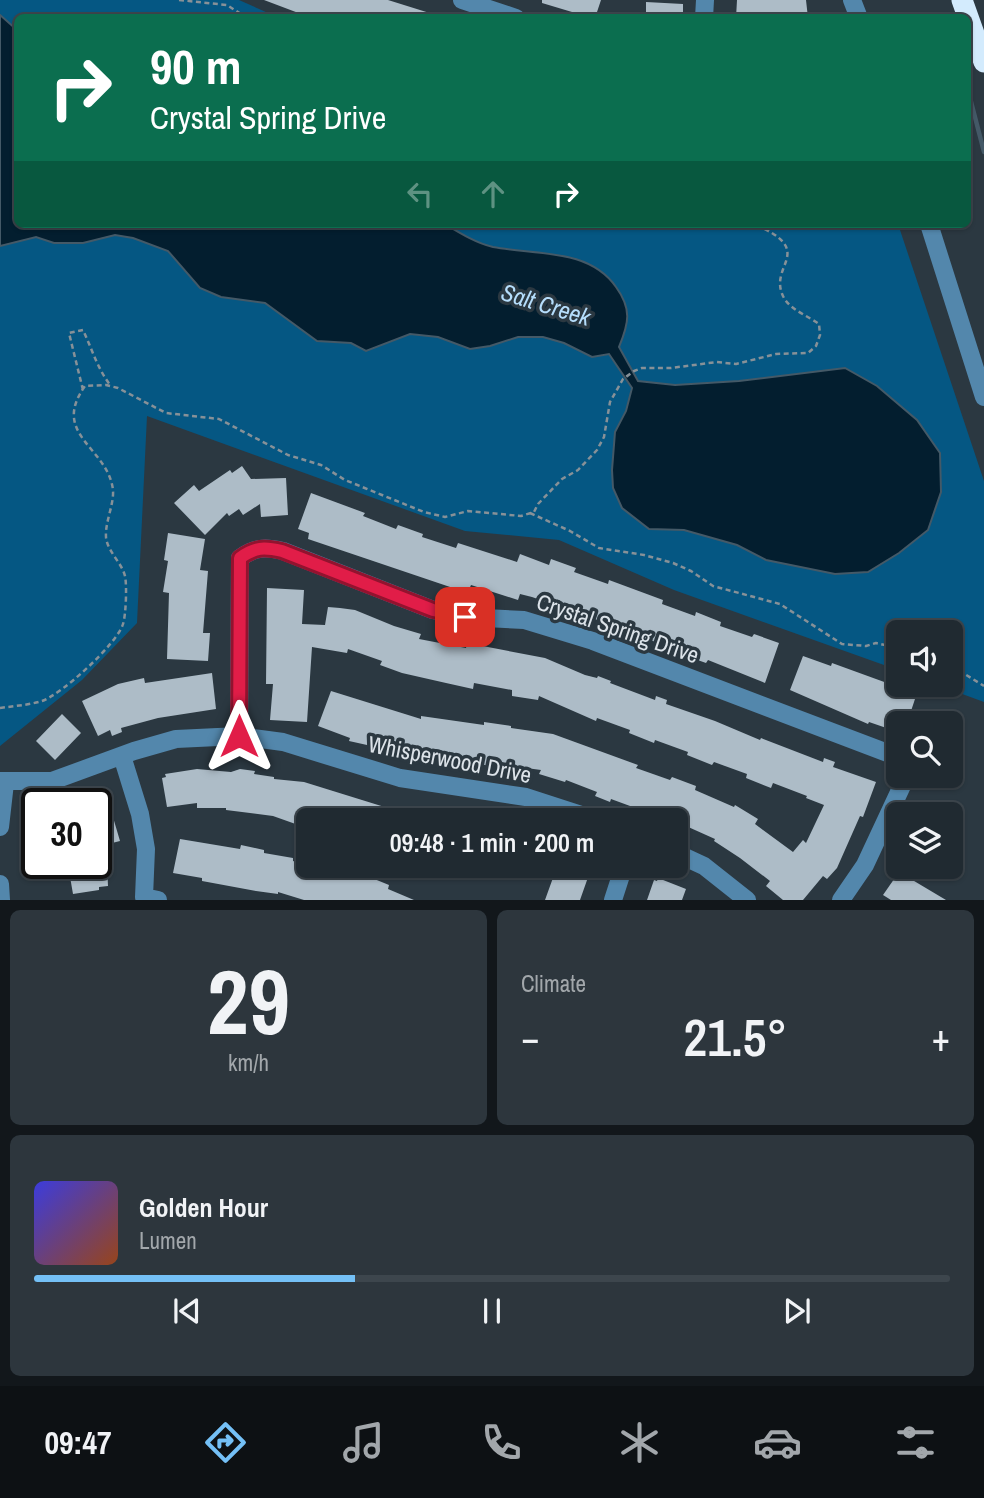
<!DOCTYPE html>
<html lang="en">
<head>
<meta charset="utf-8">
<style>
  :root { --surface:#202a31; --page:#2d363d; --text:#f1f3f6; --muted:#a2a7ab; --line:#3d464d; --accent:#74c0f6 }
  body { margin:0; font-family:"Archivo Narrow",sans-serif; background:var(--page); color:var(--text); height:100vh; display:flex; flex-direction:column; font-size:26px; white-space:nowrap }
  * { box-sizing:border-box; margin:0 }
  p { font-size:23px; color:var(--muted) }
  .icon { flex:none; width:38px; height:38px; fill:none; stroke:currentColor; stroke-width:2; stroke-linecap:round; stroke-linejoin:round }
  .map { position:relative; height:900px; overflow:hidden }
  .panel { display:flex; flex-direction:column; gap:10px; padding:10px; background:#12171b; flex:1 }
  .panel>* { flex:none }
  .top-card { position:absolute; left:14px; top:14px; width:957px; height:214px; border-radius:10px; box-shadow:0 2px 5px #0004,0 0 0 2px var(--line); background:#0b6e4f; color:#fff; overflow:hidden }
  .controls { position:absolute; left:886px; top:620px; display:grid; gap:14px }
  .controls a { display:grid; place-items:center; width:77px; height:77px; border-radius:10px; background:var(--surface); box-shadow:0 2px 5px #0004,0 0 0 2px var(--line); font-size:35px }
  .speed { position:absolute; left:21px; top:788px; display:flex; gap:14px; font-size:35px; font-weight:700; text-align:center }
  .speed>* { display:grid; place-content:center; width:91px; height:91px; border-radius:50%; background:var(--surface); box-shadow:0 2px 5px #0004,0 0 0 2px var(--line); line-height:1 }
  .speed .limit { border:4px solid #111; border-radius:10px; background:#fff; color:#111 }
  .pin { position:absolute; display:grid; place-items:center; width:60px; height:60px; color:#fff; margin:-30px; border-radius:14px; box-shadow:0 4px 10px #0006 }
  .me { position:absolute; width:77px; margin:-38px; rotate:0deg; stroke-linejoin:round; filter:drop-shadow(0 0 5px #0008) }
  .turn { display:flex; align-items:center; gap:24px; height:147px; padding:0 21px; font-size:32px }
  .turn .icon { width:91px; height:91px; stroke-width:2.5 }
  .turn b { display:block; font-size:49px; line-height:60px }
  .lanes { display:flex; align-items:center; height:66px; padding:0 21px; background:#0003; justify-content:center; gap:35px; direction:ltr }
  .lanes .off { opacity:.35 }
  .big { font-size:52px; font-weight:600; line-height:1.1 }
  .panel .tile { flex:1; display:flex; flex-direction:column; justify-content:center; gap:10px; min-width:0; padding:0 24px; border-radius:10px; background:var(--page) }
  .panel .dial { align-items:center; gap:0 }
  .dial b { font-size:91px; line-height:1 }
  .song { display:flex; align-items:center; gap:21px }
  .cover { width:84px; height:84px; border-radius:10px; background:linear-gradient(135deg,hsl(240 70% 55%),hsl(20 70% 35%)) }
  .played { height:7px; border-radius:4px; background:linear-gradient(90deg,var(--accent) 35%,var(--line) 35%) }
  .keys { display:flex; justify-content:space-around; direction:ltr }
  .heat { display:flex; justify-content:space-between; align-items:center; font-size:38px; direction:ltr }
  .panel .tiles { flex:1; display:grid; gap:10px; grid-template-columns:1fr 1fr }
  .tile:last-child { grid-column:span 2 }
  .trip { position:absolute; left:296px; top:808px; width:392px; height:70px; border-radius:10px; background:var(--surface); box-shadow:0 2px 5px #0004,0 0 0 2px var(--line); font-weight:600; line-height:70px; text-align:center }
  .tabs { display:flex; height:112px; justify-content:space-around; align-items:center; background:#0d1114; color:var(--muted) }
  .tabs .icon { width:49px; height:49px }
  .tabs .selected { color:var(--accent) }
  .tabs b { font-size:32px; color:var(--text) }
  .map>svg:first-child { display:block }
  .green { fill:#055783 }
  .water { fill:#031e2f; stroke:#445967; stroke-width:2 }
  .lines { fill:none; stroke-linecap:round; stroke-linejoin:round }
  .stream { stroke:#445967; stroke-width:4.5 }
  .building { fill:#adbcc7 }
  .path { stroke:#879198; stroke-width:2.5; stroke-dasharray:5 3.5; stroke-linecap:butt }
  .minor { stroke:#5387ac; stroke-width:18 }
  .highway { stroke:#d3ebfd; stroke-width:21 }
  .route-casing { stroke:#92132f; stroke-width:18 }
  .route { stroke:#e11d48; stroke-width:12 }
  .labels { text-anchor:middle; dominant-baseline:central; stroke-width:7; stroke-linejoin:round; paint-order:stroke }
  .street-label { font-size:23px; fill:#dce3e9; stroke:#2b3841 }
  .water-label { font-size:24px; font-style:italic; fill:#b6defc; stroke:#2b3841 }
</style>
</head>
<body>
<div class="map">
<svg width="984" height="900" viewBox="0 0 984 900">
  <rect width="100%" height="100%" fill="#2b3841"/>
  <!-- green -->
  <path class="green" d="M 0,0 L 239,0 L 277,17 L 18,18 L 18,224 L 898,224 L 984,481 L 984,702 L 935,684 L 950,684 L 950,632 L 898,632 L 898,670 L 674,590 L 559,540 L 465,531 L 147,416 L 137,623 L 82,680 L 0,746 Z"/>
  <!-- water -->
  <path class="water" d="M 0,15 L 17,30 L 18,224 L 445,224 C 460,233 476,243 493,247 C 535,255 589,248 616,287 C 632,309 629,323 619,347 L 638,381 L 675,385 L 739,381 L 845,368 L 877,386 L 917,420 L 940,453 L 941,492 L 928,530 L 899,553 L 868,572 L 835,574 L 766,560 L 737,545 L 684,530 L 649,529 L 622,508 L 613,488 L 612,470 L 615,432 L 626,411 L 632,388 L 609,354 L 592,357 L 564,343 L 543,337 L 518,337 L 490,346 L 470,349 L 438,337 L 410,334 L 366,351 L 351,343 L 317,341 L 265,303 L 221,297 L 200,288 L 168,251 L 133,238 L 115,235 L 83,243 L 54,243 L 36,237 L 0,246 Z"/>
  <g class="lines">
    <!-- stream -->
    <path class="stream" d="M 968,90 L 984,152"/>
  </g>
  <!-- building -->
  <path class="building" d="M 264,0 L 388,0 L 436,15 L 435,18 L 329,18 L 311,12 L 309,17 Z
    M 542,0 L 601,0 L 595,18 L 581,18 L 582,15 L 542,3 Z
    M 737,0 L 806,0 L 808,18 L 736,18 Z
    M 646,2 L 683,4 L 683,18 L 646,18 Z
    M 242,466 L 251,479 L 286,478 L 288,515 L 261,517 L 260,504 L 243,515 L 239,509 L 229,516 L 227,513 L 205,535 L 174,503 L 194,485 L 199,491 L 230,470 L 232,473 Z
    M 311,493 L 365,513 L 363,516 L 396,529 L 398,525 L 423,534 L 422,537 L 456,548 L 458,543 L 517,562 L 520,554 L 549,565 L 551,559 L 576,568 L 574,572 L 608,584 L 609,580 L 663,600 L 662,604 L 695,616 L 696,612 L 721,622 L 720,626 L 752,637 L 754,634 L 779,643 L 765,683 L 708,660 L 706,663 L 692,658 L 694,654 L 605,626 L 606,623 L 532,597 L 520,594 L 518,600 L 471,585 L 468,592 L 456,588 L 456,589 L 308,539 L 309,533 L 298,529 Z
    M 168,533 L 205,539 L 200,570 L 208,571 L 203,633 L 210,633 L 208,661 L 167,659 L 169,593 L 163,592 L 168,561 L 164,560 Z
    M 267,588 L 304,590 L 302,624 L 325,625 L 328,607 L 340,608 L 355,610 L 394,626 L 421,634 L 419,639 L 466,648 L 467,643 L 545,658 L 585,675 L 597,678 L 598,676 L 611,681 L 610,683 L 655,700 L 656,696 L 667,700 L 666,704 L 715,721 L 760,740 L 761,738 L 823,762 L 824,758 L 835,762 L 833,767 L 876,782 L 863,817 L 860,816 L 837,868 L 827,879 L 823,876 L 803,900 L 783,900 L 766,886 L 770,881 L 740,858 L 714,841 L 715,839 L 686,826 L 689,821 L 659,821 L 660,817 L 611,799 L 610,802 L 595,796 L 597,792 L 566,780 L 565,782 L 539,774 L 541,770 L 505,765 L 504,767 L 492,766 L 477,764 L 478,761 L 431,756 L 430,762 L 419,761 L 419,757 L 376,745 L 376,747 L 349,741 L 350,738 L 318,726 L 331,691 L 421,719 L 421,716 L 484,725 L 484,722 L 511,726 L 511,728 L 553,734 L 638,765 L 636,768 L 670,780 L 672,777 L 696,786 L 695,790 L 734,807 L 735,805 L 758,819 L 755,824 L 793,852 L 803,840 L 806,843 L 824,805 L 806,798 L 807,796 L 773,783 L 771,788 L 746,778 L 747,774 L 714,762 L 712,765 L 687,755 L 688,752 L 655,740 L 654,743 L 629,733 L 630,730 L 597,718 L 596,721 L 539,696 L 538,700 L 512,696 L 512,690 L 474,683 L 473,689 L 446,683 L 402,673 L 380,665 L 382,661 L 348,649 L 347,653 L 312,647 L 307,722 L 270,720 L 273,684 L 266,684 Z
    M 803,656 L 831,666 L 832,663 L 887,683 L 885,688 L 915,699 L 907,723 L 898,723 L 898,732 L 869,722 L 868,724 L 790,690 Z
    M 212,673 L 216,709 L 158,718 L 121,728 L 122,732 L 112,736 L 110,730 L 98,736 L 82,701 L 118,684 L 144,678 L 145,683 Z
    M 62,714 L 81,733 L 55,760 L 36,741 Z
    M 197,769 L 231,772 L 240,769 L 255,771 L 254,774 L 274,777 L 274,779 L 304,782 L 391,809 L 390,810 L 416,816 L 416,821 L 307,821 L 304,827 L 273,816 L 226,810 L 226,808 L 197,808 L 197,803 L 167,807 L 162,778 L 166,777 L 165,774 Z
    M 110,807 L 120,841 L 96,847 L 96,810 Z
    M 180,839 L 240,849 L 241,845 L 264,850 L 264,853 L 293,858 L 293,861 L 308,866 L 332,872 L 333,869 L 366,879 L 367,876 L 389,885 L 388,889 L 414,900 L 304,900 L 278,892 L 278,894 L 256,891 L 202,881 L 202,878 L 173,873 Z
    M 107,865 L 108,886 L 99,887 L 99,890 L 73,894 L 69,871 Z
    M 533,866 L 592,866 L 580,900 L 545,900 L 554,875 Z
    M 899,872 L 946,900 L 891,900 L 883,895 Z
    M 658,878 L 686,889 L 682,900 L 647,900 L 654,880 L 657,881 Z"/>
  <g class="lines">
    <!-- path -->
    <path class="path" d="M 179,0 L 227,5 L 247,18
      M 83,390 L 69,333 L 83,330 C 92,349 98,370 111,386
      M 530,513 L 570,531 L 599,548 L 644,555 L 673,563 L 691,571 L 713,586 L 780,604 L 842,644 L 866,646 L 876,643 L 894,647 L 898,650
      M 950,671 L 963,673 L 984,686
      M 0,708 C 14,706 29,705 42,701 C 62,694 117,644 123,624 C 126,615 127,585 125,576 C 122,563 107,551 106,537 C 105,522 114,505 113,490 C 108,447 50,435 85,386 L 106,385 L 118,388 L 166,413 L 219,419 L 288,455 L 321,465 L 345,480 L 424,512 L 445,517 L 468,511 L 521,516 L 534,512 L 538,504 L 562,479 L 578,470 L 597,450 L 604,437 L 610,402 L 623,379 L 634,371 L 642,368 L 671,368 L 717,362 L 736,364 L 776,354 L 808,353 L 816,346 L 820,335 L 819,324 C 808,316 791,310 784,298 C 766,265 819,252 754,224"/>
    <!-- minor -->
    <path class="minor" d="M 462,0 L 516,18
      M 852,0 L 859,18
      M 704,18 L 705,0
      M 929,224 L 984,397
      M 239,736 L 240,558 C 255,547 265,547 283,551 L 433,610 L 465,617 L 524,620 L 593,641 L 898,757
      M 122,756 L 140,814 L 146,849 L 144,897 L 158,900
      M 0,781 L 52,781 L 134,751 L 176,739 L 239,736 L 283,742 L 400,778 L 526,797 L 600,821
      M 0,827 L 5,783
      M 676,853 L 704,866 L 747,900
      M 0,884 L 1,900
      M 613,900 L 624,866
      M 841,900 L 865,865 L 907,775"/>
    <!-- highway -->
    <path class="highway" d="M 962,0 L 984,62"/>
  </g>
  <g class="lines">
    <!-- route casing -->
    <g class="route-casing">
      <path id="route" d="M 239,736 L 240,558 C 255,547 264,547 282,551 L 433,610 L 465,617"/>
    </g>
    <!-- route -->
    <use href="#route" class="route"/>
  </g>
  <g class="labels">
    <!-- street labels -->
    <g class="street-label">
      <text transform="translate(618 628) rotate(19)">Crystal Spring Drive</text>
      <text transform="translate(450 759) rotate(11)">Whisperwood Drive</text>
    </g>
    <!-- water labels -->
    <g class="water-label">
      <text transform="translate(546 304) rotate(17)">Salt Creek</text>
    </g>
  </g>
</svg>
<div class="controls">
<a><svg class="icon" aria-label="sound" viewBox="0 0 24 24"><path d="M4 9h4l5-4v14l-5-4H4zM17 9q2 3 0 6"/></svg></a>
<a><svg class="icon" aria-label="search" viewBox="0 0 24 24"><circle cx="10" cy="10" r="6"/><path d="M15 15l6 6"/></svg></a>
<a><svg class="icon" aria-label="layers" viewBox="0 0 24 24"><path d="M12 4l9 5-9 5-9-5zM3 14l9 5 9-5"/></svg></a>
</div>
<div class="speed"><div class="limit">30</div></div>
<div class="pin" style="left:465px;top:617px;background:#d93025"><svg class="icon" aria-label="arrive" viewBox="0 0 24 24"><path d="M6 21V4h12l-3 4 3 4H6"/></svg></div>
<svg class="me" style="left:239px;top:736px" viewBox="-20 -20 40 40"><path d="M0-17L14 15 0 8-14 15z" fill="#e11d48" stroke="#fff" stroke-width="4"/></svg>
<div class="trip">09:48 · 1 min · 200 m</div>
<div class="top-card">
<div class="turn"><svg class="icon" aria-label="right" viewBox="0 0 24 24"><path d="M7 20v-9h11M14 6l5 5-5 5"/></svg><div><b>90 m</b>Crystal Spring Drive</div></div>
<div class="lanes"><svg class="icon off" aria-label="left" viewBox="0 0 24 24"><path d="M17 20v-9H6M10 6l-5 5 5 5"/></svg><svg class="icon off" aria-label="ahead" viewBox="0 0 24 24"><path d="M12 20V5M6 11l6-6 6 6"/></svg><svg class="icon" aria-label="right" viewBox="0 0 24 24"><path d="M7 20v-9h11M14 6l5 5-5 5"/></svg></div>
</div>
</div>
<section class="panel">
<div class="tiles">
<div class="tile dial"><b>29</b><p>km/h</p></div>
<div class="tile"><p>Climate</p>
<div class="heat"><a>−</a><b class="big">21.5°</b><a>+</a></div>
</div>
<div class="tile">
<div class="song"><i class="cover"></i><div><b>Golden Hour</b><p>Lumen</p></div></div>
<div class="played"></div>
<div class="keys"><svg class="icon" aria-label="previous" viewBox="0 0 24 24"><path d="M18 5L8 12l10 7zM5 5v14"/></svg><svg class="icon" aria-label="pause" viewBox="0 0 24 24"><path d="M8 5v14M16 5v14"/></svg><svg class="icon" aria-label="next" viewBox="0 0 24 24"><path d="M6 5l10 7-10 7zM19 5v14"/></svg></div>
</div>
</div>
</section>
<nav class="tabs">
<b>09:47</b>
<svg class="icon selected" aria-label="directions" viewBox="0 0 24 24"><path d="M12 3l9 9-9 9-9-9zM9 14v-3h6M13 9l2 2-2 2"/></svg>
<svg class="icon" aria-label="music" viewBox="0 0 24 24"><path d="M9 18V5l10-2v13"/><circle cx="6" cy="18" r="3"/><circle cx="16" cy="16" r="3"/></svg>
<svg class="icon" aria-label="phone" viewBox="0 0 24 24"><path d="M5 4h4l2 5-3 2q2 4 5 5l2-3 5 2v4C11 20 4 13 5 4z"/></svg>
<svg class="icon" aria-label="climate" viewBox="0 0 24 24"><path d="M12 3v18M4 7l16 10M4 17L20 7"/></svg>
<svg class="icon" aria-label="car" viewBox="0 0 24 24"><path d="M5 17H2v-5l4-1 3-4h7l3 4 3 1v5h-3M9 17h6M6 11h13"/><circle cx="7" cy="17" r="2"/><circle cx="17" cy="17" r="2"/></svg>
<svg class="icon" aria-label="filters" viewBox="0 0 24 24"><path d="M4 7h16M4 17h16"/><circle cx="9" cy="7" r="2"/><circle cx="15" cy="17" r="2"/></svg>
</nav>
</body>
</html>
